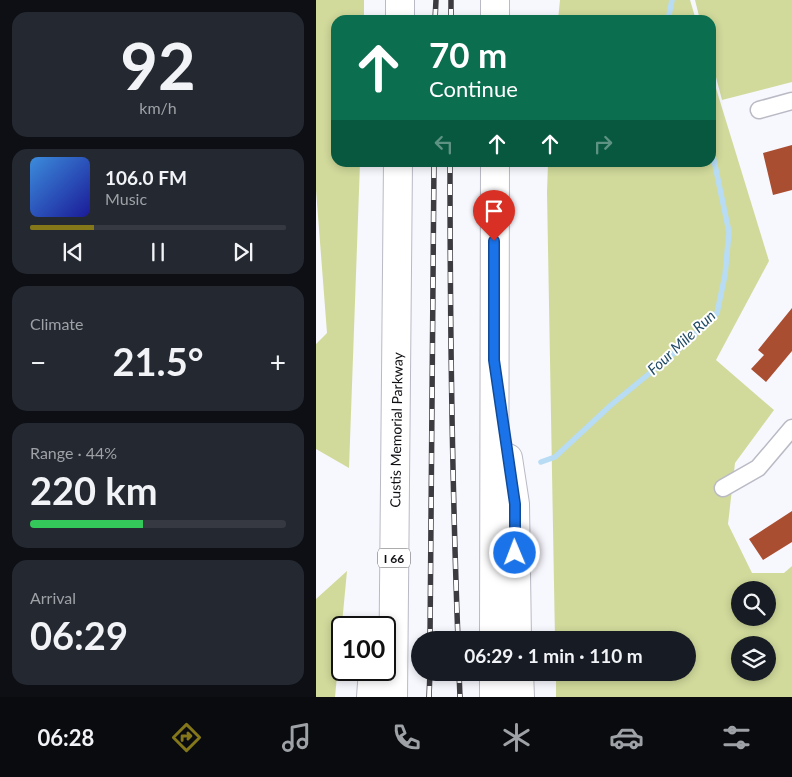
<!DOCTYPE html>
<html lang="en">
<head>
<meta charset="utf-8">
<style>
  :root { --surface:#171b24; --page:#242831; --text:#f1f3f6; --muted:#9ea1a6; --line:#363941; --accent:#84771a }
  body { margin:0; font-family:Lato,sans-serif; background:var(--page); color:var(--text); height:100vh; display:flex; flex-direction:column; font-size:19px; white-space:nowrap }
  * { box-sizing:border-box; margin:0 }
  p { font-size:16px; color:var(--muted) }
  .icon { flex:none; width:28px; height:28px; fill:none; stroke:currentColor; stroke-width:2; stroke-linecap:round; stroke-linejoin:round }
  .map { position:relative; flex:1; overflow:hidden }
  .drawer { display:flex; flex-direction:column; gap:12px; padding:12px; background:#0d0f14; width:316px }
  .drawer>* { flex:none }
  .hud { position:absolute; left:15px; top:15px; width:385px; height:152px; border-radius:15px; box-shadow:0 2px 8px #0003; background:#0b6e4f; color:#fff; overflow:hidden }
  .tools { position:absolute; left:415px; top:581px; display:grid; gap:10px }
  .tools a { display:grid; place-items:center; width:45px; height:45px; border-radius:50%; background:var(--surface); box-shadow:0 2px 8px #0003; font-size:25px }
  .speed { position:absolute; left:15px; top:616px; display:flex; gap:10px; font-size:25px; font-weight:700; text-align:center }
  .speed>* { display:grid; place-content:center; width:65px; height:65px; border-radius:50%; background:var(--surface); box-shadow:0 2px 8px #0003; line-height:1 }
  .speed .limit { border:2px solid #111; border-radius:8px; background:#fff; color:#111 }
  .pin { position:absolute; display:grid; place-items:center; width:42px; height:42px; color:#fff; margin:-51px -21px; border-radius:50% 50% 50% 0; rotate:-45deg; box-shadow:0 0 5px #0007 }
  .pin .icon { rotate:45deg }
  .me { position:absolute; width:55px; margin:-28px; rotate:359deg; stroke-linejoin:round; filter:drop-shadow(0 0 4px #0008) }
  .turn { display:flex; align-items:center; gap:18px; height:105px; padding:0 15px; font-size:22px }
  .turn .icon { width:65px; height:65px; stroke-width:2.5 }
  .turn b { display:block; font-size:35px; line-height:42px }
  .lanes { display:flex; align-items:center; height:48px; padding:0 15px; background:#0003; justify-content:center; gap:25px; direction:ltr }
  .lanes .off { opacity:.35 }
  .big { font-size:38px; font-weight:700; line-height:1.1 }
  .drawer .card { flex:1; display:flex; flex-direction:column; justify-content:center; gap:8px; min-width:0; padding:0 18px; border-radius:15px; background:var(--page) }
  .drawer .dial { align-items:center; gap:0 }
  .dial b { font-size:65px; line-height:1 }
  .song { display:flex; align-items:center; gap:15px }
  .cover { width:60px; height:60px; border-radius:8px; background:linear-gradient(135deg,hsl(210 70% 55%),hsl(240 70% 35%)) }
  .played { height:5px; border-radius:2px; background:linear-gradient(90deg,var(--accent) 25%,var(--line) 25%) }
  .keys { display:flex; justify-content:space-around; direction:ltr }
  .heat { display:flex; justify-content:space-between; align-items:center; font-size:28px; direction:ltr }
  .charge { height:8px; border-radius:4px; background:linear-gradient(90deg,#34c759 44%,var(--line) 0) }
  .trip { position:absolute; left:95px; top:631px; width:285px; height:50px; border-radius:25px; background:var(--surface); box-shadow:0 2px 8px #0003; font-weight:700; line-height:50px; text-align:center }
  .tabs { display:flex; height:80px; justify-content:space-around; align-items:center; background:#090b0e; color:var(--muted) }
  .tabs .icon { width:35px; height:35px }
  .tabs .selected { color:var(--accent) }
  .tabs b { font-size:22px; color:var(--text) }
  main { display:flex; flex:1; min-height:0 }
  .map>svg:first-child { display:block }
  .green { fill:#d1da9b; fill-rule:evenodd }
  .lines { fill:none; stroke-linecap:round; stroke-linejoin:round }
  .stream { stroke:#b7dcf4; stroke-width:5.5 }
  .building { fill:#aa4e31 }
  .street-casing { stroke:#babac5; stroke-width:19 }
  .highway-casing { stroke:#babac5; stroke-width:30 }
  .street { stroke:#fff; stroke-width:16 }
  .highway { stroke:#fff; stroke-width:28 }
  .rail-casing { stroke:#3b3b40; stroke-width:5.5 }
  .rail { stroke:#fff; stroke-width:4; stroke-dasharray:11; stroke-linecap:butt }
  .route-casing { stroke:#114b97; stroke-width:12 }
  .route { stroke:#1a73e8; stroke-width:9 }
  .labels { text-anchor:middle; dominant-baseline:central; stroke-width:4; stroke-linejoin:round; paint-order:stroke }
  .shield { fill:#fff; stroke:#58585a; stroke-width:1 }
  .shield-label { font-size:12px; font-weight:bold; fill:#101014 }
  .street-label { font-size:14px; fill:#101014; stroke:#fff }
  .water-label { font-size:15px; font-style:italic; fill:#224c65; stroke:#fff }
</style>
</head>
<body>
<main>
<section class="drawer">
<div class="card dial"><b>92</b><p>km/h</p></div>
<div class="card">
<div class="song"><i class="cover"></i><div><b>106.0 FM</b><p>Music</p></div></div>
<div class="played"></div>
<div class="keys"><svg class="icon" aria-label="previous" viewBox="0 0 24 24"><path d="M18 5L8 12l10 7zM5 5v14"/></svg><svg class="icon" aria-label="pause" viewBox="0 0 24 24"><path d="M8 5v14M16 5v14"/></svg><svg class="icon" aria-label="next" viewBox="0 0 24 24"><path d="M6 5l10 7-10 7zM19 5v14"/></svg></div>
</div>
<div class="card"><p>Climate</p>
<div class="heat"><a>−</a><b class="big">21.5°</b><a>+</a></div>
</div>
<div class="card"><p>Range · 44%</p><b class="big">220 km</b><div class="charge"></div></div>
<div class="card"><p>Arrival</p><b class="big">06:29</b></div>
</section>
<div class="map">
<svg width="476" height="697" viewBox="0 0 476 697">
  <rect width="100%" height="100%" fill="#f7f7fe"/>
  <!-- green -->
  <path class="green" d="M 0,0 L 48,0 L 48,20 L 20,20 L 20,162 L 44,163 L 33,468 L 0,449 L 0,344 L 11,333 L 0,190 Z
    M 244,0 L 374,0 L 380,20 L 242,20 Z
    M 379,0 L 476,0 L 476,82 L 406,100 L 395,58 L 395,20 L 384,20 Z
    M 395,72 L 453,261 L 400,360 L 458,410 L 419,463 L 412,524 L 436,573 L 468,573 L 476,566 L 476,697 L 240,697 L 240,673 L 371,672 L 371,640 L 239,640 L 231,192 L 232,163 L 395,162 ZM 424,590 L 451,590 L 451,618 L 424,618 ZM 424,645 L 451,645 L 451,672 L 424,672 Z
    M 31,571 L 19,697 L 0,697 L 0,599 Z"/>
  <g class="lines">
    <!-- stream -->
    <path class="stream" d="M 352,20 L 356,0
      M 225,462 L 239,457 L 295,405 L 368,345 L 401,313 L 409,275 L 413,232 L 395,146"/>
  </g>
  <!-- building -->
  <path class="building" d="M 476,145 L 476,190 L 457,195 L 447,153 Z
    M 476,308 L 476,351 L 450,382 L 435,369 L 448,355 L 442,350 Z
    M 476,511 L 476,542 L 447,560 L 433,539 Z"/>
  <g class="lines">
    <!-- street casing -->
    <g class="street-casing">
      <path id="street" d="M 443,110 L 476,101
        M 407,488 L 442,468 L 476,428"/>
    </g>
    <!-- highway casing -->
    <g class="highway-casing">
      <path id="highway" d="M 84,20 L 84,0
        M 179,20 L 179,0
        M 192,458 L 199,504 L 201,640
        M 178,640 L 179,162
        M 203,672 L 204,697
        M 55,697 L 57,670
        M 77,697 L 82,162
        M 178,697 L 178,672"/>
    </g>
    <!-- street -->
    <use href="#street" class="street"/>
    <!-- highway -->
    <use href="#highway" class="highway"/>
    <!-- rail casing -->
    <g class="rail-casing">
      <path id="rail" d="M 119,20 L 120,0
        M 135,20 L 135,0
        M 134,162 C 134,322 136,481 142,640
        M 114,640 L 118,162
        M 143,672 L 144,697
        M 113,697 L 114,672"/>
    </g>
    <!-- rail -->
    <use href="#rail" class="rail"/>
  </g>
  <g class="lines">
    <!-- route casing -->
    <g class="route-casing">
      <path id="route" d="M 178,241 L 178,360 L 199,504 L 199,553"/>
    </g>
    <!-- route -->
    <use href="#route" class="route"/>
  </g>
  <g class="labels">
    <!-- shield labels -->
    <rect class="shield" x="62" y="548.5" width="32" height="19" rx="4"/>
    <g class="shield-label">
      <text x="78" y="558">I 66</text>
    </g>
    <!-- street labels -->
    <g class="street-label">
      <text transform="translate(80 430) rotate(-89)">Custis Memorial Parkway</text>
    </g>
    <!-- water labels -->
    <g class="water-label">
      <text transform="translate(365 342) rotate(-43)">Four Mile Run</text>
    </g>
  </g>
</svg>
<div class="tools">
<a><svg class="icon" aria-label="search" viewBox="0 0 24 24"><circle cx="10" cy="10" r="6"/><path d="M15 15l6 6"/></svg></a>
<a><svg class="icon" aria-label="layers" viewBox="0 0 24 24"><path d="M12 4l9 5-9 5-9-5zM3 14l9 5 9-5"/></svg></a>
</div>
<div class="speed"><div class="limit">100</div></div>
<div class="pin" style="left:178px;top:241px;background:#d93025"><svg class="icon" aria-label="arrive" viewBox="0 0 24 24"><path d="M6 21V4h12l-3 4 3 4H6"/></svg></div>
<svg class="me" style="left:199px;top:553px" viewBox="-20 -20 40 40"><circle r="17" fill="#1a73e8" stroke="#fff" stroke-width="3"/><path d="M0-11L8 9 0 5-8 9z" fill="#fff"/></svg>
<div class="trip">06:29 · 1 min · 110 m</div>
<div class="hud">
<div class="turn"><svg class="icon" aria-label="ahead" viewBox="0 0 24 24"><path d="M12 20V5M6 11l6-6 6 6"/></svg><div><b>70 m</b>Continue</div></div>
<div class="lanes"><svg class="icon off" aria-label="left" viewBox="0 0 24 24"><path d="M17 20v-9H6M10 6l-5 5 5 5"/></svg><svg class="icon" aria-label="ahead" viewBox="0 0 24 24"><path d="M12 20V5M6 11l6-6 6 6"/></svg><svg class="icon" aria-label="ahead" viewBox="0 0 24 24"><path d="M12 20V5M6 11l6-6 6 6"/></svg><svg class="icon off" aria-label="right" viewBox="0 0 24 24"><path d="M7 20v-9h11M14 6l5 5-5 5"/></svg></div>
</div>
</div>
</main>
<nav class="tabs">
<b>06:28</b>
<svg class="icon selected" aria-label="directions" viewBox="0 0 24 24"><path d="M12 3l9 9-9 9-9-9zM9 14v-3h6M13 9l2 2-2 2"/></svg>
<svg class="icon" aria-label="music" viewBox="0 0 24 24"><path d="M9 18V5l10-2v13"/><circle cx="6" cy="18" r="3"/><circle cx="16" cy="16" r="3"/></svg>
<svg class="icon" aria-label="phone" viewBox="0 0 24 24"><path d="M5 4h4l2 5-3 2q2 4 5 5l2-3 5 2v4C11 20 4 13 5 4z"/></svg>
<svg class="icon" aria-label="climate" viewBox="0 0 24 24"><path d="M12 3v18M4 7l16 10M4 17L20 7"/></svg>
<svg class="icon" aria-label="car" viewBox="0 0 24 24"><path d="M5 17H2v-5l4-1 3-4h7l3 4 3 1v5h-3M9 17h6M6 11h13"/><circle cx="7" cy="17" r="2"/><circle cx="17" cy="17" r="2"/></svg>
<svg class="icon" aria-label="filters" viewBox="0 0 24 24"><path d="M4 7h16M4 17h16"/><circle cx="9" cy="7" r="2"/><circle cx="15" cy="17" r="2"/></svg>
</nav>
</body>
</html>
